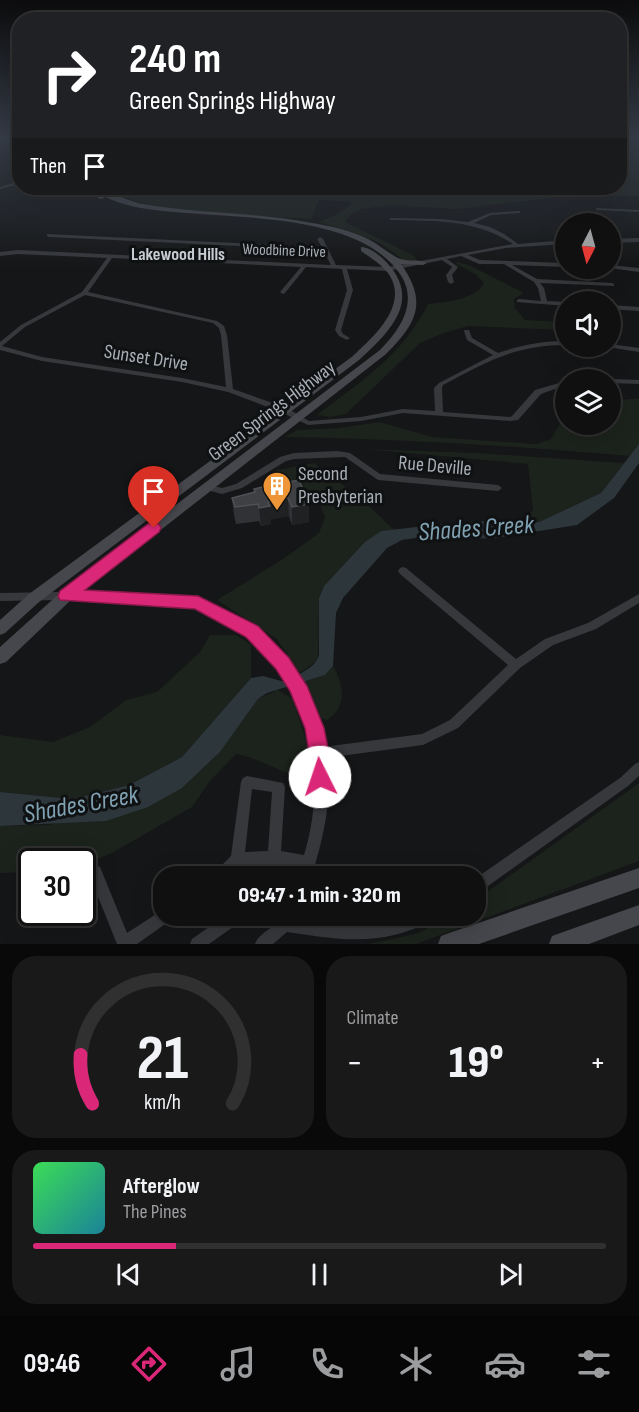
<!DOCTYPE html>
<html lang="en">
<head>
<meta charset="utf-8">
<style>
  :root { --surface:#101011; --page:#19191a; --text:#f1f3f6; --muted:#9c9d9f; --line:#303031; --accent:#db2777 }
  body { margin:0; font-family:"Sofia Sans Condensed",sans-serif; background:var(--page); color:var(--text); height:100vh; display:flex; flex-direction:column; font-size:22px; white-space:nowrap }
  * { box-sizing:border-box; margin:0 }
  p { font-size:20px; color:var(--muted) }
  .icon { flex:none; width:33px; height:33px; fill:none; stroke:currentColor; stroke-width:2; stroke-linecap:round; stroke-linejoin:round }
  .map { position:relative; height:944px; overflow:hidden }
  .sheet { display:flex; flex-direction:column; gap:12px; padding:12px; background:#090909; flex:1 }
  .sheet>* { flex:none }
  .top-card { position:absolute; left:12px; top:12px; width:615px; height:183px; border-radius:24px; box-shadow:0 6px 24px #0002,0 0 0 2px var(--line); background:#202124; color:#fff; overflow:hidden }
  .needle { width:39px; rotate:186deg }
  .tools { position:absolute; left:555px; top:213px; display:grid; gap:12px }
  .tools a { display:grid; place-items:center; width:66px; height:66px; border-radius:50%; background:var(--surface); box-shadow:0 6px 24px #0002,0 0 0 2px var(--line); font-size:30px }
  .speed { position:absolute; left:18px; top:848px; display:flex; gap:12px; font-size:30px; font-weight:700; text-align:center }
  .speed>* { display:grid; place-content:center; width:78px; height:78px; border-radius:50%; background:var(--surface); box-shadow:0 6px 24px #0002,0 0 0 2px var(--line); line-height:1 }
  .speed .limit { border:3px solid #111; border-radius:9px; background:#fff; color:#111 }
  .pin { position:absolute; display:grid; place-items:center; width:51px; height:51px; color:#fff; margin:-62px -26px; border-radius:50% 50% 50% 0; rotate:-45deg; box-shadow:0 0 6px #0007 }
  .pin .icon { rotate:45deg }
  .me { position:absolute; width:66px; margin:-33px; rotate:356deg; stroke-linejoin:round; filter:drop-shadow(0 0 4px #0008) }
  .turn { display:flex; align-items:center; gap:21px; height:126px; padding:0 18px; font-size:27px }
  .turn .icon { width:78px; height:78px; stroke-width:2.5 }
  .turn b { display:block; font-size:42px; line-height:51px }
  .then { display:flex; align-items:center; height:57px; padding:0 18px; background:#0003; gap:12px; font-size:22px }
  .big { font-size:45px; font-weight:800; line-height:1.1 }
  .sheet .tile { flex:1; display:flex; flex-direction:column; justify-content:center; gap:9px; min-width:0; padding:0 21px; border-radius:24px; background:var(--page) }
  .sheet .dial { align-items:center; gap:0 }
  .dial svg { height:156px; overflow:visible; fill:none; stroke:var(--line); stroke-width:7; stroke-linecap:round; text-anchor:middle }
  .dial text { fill:var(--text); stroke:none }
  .song { display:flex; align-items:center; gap:18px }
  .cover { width:72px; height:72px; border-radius:9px; background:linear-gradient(135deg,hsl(130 70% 55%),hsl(190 70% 35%)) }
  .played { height:6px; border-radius:3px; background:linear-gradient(90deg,var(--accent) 25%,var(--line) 25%) }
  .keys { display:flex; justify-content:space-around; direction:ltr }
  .heat { display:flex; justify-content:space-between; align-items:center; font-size:33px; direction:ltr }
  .sheet .tiles { flex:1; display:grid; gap:12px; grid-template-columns:1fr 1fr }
  .tile:last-child { grid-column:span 2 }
  .trip { position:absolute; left:153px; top:866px; width:333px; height:60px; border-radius:24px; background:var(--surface); box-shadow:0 6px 24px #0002,0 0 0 2px var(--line); font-weight:800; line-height:60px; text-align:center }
  .tab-bar { display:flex; height:96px; justify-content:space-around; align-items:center; background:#060607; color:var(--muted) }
  .tab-bar .icon { width:42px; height:42px }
  .tab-bar .active { color:var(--accent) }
  .tab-bar b { font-size:27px; color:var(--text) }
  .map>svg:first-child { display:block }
  .green { fill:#1c221c }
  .water { fill:#2c363b }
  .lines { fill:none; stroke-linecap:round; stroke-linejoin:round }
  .street { fill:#36383c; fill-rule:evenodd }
  .secondary { fill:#45474c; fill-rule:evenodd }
  .wall { fill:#313235 }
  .shaded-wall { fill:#202123 }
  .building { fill:#3e4043; stroke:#4e5155; stroke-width:1.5 }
  .route { fill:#db2777; stroke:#8e194d; stroke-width:1.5 }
  .labels { text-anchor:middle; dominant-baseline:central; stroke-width:6; stroke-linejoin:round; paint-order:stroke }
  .far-street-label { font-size:16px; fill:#a8afb7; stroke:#101112 }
  .far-neighbourhood-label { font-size:18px; font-weight:bold; fill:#c8cdd3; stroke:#101112 }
  .street-label { font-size:20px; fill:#a8afb7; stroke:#101112 }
  .poi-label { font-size:20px; fill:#a8afb7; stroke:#101112; text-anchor:start }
  .near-water-label { font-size:26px; font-style:italic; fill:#7fa1b1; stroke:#101112 }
</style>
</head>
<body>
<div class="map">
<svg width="639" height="944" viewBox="0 0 639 944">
  <rect width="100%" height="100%" fill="#151617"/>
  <!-- green -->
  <path class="green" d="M 631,140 L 639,143 L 639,196 L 575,195 L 456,209 L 391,205 L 361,209 L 351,214 L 345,222 L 413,255 L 418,261 L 402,260 C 381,238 348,231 319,222 L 335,215 L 352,204 L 349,201 L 319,200 L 311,219 C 252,214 154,217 105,188 L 253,188 L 258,191 L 282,188 L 620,188 L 620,159 L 630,156 L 620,153 L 620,142 Z
    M 457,262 L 469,265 L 524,293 L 514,299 L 515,308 L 525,320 L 565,322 L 565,330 L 468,326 L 444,333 L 420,343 L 346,414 L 331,417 L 317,415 C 362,380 402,356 428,304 C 445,302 475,300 484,283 L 475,274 L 456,264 Z
    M 639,398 L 639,444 L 630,456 C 515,446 401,439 285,437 L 297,430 L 338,428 L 380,422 L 432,437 L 537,444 L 551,439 L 565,415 L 566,424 L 610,424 L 611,401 Z
    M 364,449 L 478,453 L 624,463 L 601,493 L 539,522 L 519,524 L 533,510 L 528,464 Z
    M 314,463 L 366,503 L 394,530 L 381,531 L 324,586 L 319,598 L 318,660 L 300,673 L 277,639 L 217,600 L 286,557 L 319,533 L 325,517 L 319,502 L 293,486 L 267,478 L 277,470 Z
    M 210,635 L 236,635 L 251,645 L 251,678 L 182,757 L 129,785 L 73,799 L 0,792 L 0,735 L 53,742 L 90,727 L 126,700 L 157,692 L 200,652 Z
    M 333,666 C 344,685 348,706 327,720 L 315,716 L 302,682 L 325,675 Z
    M 278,690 L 293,699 L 312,760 L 300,777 C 276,771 259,758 236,754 L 210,781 L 192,807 L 112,853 L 83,865 L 82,861 L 32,861 L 31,872 L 0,873 L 0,826 L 48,825 L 182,788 L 220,752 L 258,699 Z
    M 639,783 L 639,861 L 416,944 L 369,944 L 419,933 L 450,915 L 476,915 L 476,900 Z"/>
  <!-- water -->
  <path class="water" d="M 639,444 L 639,463 L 614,498 L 577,525 L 496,538 L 459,539 L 422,537 L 402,540 L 387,548 L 343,598 L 336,613 L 333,666 L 325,675 L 267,693 L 258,699 L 220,752 L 182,788 L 148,807 L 106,821 L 0,826 L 0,792 L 73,799 L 129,785 L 182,757 L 251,678 L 263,676 L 285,682 C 297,675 316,668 319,655 L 319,598 L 324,586 L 365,542 L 381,531 L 443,524 L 490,521 L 519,524 L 539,522 L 601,493 Z"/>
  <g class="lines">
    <!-- street -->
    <path class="street" d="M 639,137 L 639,139 L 620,141 L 620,139 Z
      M 0,139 L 20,140 L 20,142 L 0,141 Z
      M 20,181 L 20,184 L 0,189 L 0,187 Z
      M 596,208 L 639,210 L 639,212 L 598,210 L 596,210 Z
      M 518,211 L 520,211 L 520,213 L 491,215 L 474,223 L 490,227 L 504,234 L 518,244 L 566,240 L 566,244 L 506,248 L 468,255 L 480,260 L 566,263 L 566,267 L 512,265 L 537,279 L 612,283 L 614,284 L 614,286 L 540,283 L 544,288 L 547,301 L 566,302 L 566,306 L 517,302 L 517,300 L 519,299 L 541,301 L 538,288 L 534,282 L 504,264 L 479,264 L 461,256 L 447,259 L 458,267 L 452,275 L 454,282 L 451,284 L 448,282 L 446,275 L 452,267 L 442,260 L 388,271 L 347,269 L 353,290 L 341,330 L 343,334 L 350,338 L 347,340 L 339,336 L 335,330 L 347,290 L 342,269 L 306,267 L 285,293 L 283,294 L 280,292 L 301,267 L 112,258 L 88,292 L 217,321 L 224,326 L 227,335 L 233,389 L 287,408 L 309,421 L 361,417 L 403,409 L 435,411 L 434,388 L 439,383 L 493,355 L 467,340 L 464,331 L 465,330 L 469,330 L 472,338 L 498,353 C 521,345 542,341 566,341 L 566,345 C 515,345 486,362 443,385 L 442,388 L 443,412 L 510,417 L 512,416 L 535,390 L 566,381 L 566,385 L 541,394 L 518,420 L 510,421 L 403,413 L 361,421 L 308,425 L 281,412 L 228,392 L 182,382 L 42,361 L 0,350 L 0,342 L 21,325 L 82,292 L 107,258 L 18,254 L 0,256 L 0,252 L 18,250 L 331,265 L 323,250 L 49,237 L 47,236 L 47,234 L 322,247 L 317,239 L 320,237 L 323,239 L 336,265 L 388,267 L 513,244 C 475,219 436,221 392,220 L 390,220 L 390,218 L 441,219 L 468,222 L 490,213 ZM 85,295 L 213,323 L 219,328 L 221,335 L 226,387 L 182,378 L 42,357 L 2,346 L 25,327 Z
      M 639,238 L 639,242 L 610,243 L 610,239 Z
      M 610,265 L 639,268 L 639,272 L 609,268 Z
      M 610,305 L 639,307 L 639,311 L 610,309 Z
      M 610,344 L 639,348 L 639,352 L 608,347 L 607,346 L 610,346 Z
      M 610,379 L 639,380 L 639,384 L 610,383 L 610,380 L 608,380 Z
      M 337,451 L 350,453 L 380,474 L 498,485 L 502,488 L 498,491 L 378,480 L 345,457 L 294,459 L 286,461 L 242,488 L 222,494 L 203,489 L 202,487 L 206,484 L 222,488 L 236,484 L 280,457 L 294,453 Z
      M 403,567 L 406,568 L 516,659 L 545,639 L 588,623 L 639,594 L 639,603 L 596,629 L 553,645 L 520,668 L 458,728 L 423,745 L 325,758 C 326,771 328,784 328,796 C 327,824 319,850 312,876 L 298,876 L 301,868 L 274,864 L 240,866 L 230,876 L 214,876 L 216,871 L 231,856 L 241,782 L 243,778 L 247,776 L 283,783 L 285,787 L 281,851 L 304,855 C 323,793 317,721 278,668 C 274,662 269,655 264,650 C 259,645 252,640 247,635 C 228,619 202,606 177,604 L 60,600 L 0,601 L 0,593 L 60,592 L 183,597 L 204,601 L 242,619 L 273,645 L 297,676 L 315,716 L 323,747 L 422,734 L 450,720 L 508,665 L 400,574 L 398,571 L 400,568 ZM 252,789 L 272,792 L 268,851 L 245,852 Z
      M 639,762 L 639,776 L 628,786 L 481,891 L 476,893 L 476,878 L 620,778 L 635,764 Z
      M 95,865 L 100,867 L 127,933 L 164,909 L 164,915 L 173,915 L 171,920 L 137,944 L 117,944 L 88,872 L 90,867 Z
      M 226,915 L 245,915 L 243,920 L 209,944 L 190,944 L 192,939 Z
      M 282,915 L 296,915 L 295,919 L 358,925 L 392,921 L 412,915 L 435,915 L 433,920 C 420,926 408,932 394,935 C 359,944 322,937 287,932 L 273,944 L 255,944 C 260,931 277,928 282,915 Z"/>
    <!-- secondary -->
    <path class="secondary" d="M 81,188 L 88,188 L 105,198 L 100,199 Z
      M 92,188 C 103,187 129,202 143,204 C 199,214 257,212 312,223 C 331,226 353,231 370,240 C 379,245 387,252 396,257 C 406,263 418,258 427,263 L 423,265 L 401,264 C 428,302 417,323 386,354 L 71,600 L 6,662 L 0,664 L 0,647 L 61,592 L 380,350 C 400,330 419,302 400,274 C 356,209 219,220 147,209 C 128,206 106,200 92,188 Z
      M 361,247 C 370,247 382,257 388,264 C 422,302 388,333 359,360 L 39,602 L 5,633 L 0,635 L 0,620 L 29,594 L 353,356 C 373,337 408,307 390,276 C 383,265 371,258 361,251 Z
      M 639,868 L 639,888 L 479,944 L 438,944 L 441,936 L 449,933 Z
      M 639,905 L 639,925 L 589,944 L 549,944 L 552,936 Z"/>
  </g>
  <!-- wall -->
  <path class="wall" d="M 283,483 L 309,522 L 292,525 L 289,516 L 271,519 L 271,524 L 261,526 L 259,521 L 236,524 L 234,515 L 232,498 L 254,492 L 254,489 L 264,491 L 284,487 Z"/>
  <!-- shaded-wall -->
  <path class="shaded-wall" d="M 288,498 L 289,516 L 271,519 L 271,524 L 261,526 L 259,508 L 268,502 Z
    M 309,504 L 309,522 L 292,525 L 292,507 Z"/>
  <!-- building -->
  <path class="building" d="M 299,480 L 309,504 L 292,507 L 288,498 L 268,502 L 270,506 L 259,508 L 258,504 L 235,507 L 232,498 L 255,492 L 254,489 L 262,487 L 264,491 L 285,487 L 283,483 Z"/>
  <!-- sky -->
  <linearGradient id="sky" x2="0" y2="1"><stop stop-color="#0c0c0d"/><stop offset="0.51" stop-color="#353c47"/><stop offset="1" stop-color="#353c47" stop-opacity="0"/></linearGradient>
  <rect width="639" height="268" fill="url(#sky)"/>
  <!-- route -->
  <path class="route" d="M 154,523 L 159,524 L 161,528 L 159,532 L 85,590 L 198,596 L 258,626 L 289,658 L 307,686 L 324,728 L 329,753 L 331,777 L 328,784 L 320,787 L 313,784 L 310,777 L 309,753 L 305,728 L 290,691 L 276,669 L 246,637 L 195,609 L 60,600 L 58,596 L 60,591 L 148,524 Z"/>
  <!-- icons -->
  <defs>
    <g id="building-pin" transform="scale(1.5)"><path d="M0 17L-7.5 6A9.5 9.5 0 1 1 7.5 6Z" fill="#ee9537" stroke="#101112"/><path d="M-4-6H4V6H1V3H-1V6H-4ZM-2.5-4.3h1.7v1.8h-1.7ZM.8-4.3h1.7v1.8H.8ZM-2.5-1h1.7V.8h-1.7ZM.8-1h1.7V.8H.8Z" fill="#fff"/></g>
  </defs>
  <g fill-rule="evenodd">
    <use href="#building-pin" x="277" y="486"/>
  </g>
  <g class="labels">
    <!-- far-street labels -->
    <g class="far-street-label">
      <text transform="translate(284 251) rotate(2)">Woodbine Drive</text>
    </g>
    <!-- far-neighbourhood labels -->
    <g class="far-neighbourhood-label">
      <text x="178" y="254">Lakewood Hills</text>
    </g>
    <!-- street labels -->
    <g class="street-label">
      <text transform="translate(146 358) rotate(9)">Sunset Drive</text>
      <text transform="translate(272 411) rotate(-37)">Green Springs Highway</text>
      <text transform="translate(435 466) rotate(5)">Rue Deville</text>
    </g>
    <!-- poi labels -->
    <g class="poi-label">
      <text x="298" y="474">Second<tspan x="298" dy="23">Presbyterian</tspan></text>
    </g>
    <!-- near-water labels -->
    <g class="near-water-label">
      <text transform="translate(476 529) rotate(-4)">Shades Creek</text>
      <text transform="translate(81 805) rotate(-10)">Shades Creek</text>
    </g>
  </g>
</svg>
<div class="tools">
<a><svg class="needle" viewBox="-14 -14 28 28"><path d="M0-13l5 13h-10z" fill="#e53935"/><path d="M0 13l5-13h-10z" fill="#9c9d9f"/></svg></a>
<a><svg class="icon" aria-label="sound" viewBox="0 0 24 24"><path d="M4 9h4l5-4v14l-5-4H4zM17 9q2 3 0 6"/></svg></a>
<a><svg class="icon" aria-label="layers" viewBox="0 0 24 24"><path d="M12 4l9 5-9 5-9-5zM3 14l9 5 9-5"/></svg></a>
</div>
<div class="speed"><div class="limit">30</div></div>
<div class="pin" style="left:154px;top:528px;background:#d93025"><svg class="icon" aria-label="arrive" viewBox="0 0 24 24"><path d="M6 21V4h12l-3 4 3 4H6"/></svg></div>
<svg class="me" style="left:320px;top:777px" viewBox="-20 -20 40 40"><circle r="19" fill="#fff"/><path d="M0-13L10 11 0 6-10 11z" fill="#db2777"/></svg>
<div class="trip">09:47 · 1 min · 320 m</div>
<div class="top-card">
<div class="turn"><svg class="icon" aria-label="right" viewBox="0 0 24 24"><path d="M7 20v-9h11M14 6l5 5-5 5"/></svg><div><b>240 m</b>Green Springs Highway</div></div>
<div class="then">Then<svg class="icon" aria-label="arrive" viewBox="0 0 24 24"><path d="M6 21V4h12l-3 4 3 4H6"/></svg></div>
</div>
</div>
<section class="sheet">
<div class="tiles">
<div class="tile dial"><svg viewBox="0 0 100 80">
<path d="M14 69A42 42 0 1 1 86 69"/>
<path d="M14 69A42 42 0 0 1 8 44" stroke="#db2777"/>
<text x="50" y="56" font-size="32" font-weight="700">21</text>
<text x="50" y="72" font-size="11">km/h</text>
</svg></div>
<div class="tile"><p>Climate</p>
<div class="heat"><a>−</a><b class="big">19°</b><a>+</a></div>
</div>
<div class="tile">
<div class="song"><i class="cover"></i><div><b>Afterglow</b><p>The Pines</p></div></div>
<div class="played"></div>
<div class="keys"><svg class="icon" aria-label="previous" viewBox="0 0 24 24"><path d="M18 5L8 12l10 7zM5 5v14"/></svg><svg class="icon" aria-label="pause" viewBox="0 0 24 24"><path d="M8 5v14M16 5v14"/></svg><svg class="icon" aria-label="next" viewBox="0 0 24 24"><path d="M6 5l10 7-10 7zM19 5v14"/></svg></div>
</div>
</div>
</section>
<nav class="tab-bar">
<b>09:46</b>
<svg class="icon active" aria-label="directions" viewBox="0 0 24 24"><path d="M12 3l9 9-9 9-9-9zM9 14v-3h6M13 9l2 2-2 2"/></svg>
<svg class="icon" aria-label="music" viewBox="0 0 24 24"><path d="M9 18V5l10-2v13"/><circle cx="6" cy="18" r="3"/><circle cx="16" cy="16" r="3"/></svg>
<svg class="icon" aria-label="phone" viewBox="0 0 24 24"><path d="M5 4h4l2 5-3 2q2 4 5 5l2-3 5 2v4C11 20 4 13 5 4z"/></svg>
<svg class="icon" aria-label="climate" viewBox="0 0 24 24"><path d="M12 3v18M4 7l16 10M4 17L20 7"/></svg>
<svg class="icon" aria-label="car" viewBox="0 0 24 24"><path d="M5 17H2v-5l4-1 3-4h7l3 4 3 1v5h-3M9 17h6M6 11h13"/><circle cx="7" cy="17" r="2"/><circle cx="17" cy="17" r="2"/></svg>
<svg class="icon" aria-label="filters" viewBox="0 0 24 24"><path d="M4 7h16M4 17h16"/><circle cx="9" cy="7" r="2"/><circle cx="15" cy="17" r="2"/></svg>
</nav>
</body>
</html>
